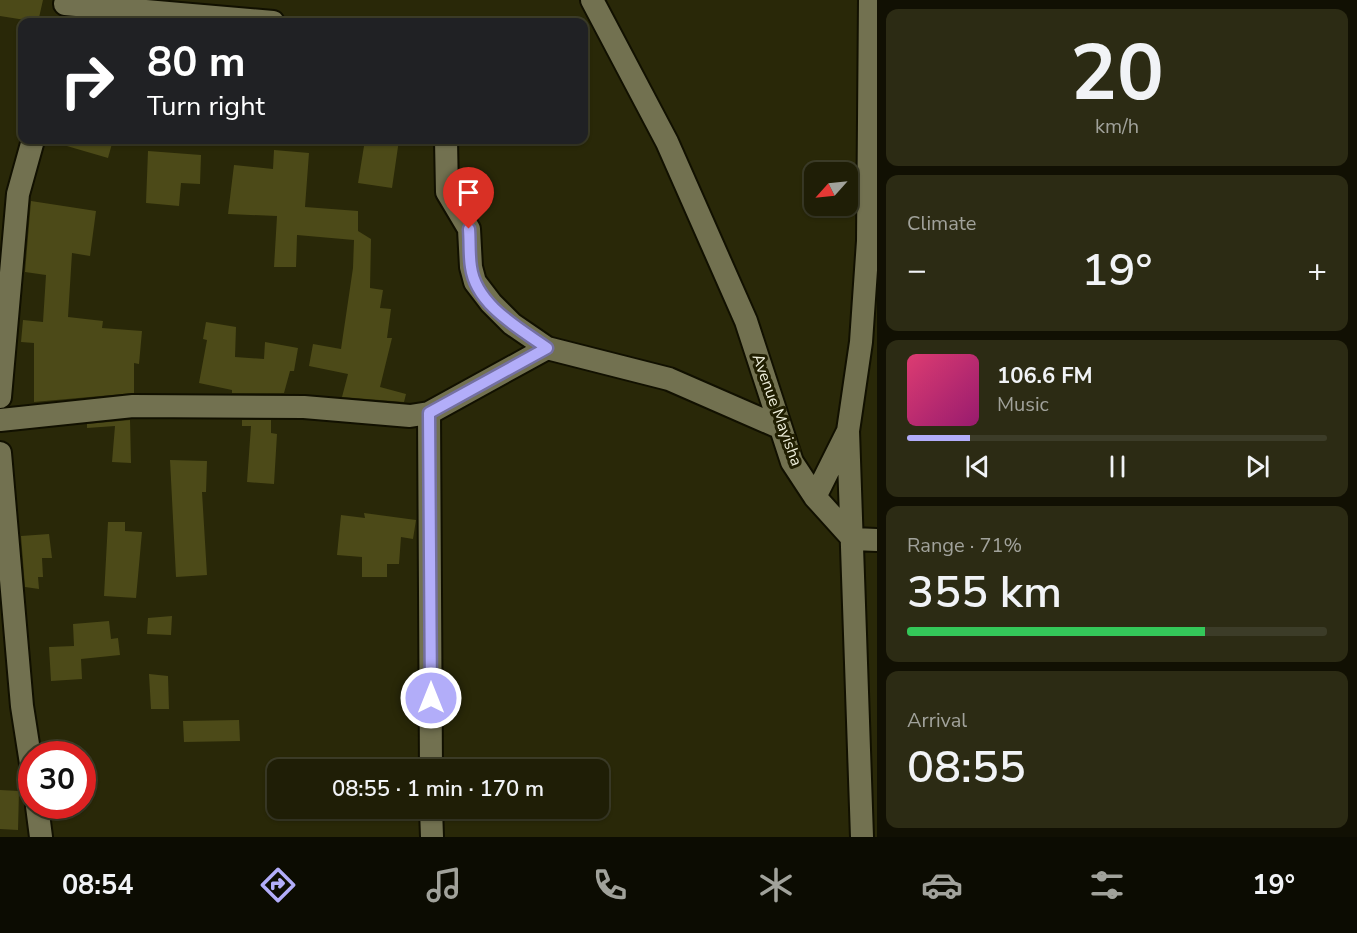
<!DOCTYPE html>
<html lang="en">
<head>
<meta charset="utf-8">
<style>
  :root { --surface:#1f1e06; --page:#2c2b14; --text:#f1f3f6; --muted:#a1a29b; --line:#3c3c28; --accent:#b2adf9 }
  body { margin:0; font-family:"Nunito Sans",sans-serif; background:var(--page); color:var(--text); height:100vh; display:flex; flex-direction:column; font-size:22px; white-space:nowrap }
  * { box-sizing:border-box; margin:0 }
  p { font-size:20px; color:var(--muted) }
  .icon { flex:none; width:33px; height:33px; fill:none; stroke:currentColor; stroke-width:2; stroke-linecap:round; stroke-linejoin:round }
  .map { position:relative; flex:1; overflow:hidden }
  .panel { display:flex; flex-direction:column; gap:9px; padding:9px; background:#111003; width:480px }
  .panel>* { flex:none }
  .guide { position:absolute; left:18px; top:18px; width:570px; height:126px; border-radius:12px; box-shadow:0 2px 4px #0004,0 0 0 2px var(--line); background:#202124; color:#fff; overflow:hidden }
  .needle { width:39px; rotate:243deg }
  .fabs { position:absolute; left:804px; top:162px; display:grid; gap:12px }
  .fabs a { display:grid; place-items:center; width:54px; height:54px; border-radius:12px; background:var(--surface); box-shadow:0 2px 4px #0004,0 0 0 2px var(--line); font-size:30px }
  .speed { position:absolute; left:18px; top:741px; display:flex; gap:12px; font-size:30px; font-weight:700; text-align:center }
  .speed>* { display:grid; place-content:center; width:78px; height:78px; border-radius:50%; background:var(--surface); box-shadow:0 2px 4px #0004,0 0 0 2px var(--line); line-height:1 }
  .speed .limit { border:9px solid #d22; background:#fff; color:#111 }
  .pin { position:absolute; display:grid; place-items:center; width:51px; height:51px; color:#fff; margin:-62px -26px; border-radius:50% 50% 50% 0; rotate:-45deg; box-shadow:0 0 6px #0007 }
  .pin .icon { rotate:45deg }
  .me { position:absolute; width:66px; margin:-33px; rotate:0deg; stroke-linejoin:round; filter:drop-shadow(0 0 4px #0008) }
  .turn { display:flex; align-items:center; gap:21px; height:126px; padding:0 30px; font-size:27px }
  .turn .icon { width:78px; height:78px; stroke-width:2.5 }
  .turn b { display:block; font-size:42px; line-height:51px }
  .big { font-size:45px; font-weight:600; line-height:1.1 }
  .panel .card { flex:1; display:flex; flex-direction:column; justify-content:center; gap:9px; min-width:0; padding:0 21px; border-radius:12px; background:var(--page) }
  .panel .dial { align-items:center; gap:0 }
  .dial b { font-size:78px; line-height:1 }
  .song { display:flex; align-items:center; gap:18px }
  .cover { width:72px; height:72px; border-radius:9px; background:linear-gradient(135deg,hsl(340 70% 55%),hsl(320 70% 35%)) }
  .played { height:6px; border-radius:3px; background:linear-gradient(90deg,var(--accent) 15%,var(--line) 15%) }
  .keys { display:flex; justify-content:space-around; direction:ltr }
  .heat { display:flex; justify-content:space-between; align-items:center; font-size:33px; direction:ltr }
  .charge { height:9px; border-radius:4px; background:linear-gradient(90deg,#34c759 71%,var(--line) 0) }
  .trip { position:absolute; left:267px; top:759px; width:342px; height:60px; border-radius:12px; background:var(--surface); box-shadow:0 2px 4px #0004,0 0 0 2px var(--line); font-weight:600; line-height:60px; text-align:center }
  .tab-bar { display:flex; height:96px; justify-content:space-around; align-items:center; background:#0c0c02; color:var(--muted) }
  .tab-bar .icon { width:42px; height:42px }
  .tab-bar .selected { color:var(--accent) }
  .tab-bar b { font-size:27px; color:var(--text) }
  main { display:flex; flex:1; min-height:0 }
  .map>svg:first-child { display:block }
  .building { fill:#4c4a18 }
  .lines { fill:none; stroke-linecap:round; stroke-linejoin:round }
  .street-casing { stroke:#111000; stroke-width:26 }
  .street { stroke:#727150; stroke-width:22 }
  .route-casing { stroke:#7470a2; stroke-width:15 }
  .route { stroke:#b2adf9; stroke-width:10 }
  .labels { text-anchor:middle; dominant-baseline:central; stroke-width:6; stroke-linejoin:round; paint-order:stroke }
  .street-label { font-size:16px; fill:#efefdc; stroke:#201e01 }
</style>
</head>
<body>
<main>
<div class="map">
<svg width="877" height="837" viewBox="0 0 877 837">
  <rect width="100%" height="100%" fill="#292808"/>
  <!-- building -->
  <path class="building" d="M 0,0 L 43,0 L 38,22 L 0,16 Z
    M 61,140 L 113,140 L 108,158 L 60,144 Z
    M 365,140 L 399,140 L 392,188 L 358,183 Z
    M 274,150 L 309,153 L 305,207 L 358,211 L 358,231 L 371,239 L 370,288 L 383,290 L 380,308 L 391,309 L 387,338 L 392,338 L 380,387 L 406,394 L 404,402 L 342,397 L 348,374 L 309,366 L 313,344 L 341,349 L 353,268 L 354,240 L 297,235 L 296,267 L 274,267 L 277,216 L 228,214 L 234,165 L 273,169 Z
    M 148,151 L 201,155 L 200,184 L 181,183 L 179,206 L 146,203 Z
    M 31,201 L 96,211 L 90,256 L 72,253 L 68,317 L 103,321 L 102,328 L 142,331 L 139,364 L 134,363 L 134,393 L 34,402 L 34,343 L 21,342 L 23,320 L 43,322 L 46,275 L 25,272 Z
    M 206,322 L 236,327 L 235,357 L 264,359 L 265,342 L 298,348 L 294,371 L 290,371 L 284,393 L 232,393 L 232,390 L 199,383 L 207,340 L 203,339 Z
    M 130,420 L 131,463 L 112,462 L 115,426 L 87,428 L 87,424 Z
    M 242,420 L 271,420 L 271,433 L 277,434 L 274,484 L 247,482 L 251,426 L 242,426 Z
    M 170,460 L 207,461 L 206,492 L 202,492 L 207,575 L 176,577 Z
    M 364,513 L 416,520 L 413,539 L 401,537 L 399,564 L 387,564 L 387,577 L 362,577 L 362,557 L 337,555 L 341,515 L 365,518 Z
    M 108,522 L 125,522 L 125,531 L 142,532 L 136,598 L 104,596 Z
    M 49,534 L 52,558 L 42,558 L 43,577 L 38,577 L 39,589 L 25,587 L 21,536 Z
    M 172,616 L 171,635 L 147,634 L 148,618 Z
    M 109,621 L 111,639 L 118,638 L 120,655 L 81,659 L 82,679 L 51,681 L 49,647 L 74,646 L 73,624 Z
    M 149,674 L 168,676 L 169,709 L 151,709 Z
    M 239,720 L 240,741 L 184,742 L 183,721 Z
    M 0,790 L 19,791 L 18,830 L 0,829 Z"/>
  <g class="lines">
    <!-- street casing -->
    <g class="street-casing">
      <path id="street" d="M 592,0 L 667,142 L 746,321 L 792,462 L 815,497 L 853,539
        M 65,4 L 273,22
        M 446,140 L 447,192 L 469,229 L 471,267 L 475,282 L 491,303 L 512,324 L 547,348 L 669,379 L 779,427
        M 868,241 L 870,0
        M 0,397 L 18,194 L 33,140
        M 429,413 L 431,770
        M 0,420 L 133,406 L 304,407 L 410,416 L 429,413 L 547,348
        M 848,431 L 862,837
        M 0,453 L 22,706 L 32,770
        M 815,497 L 848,431 L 861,342 L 868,241 L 877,242
        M 853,539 L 877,540
        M 37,806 L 41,837
        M 431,808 L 432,837"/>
    </g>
    <!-- street -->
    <use href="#street" class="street"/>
  </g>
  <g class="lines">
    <!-- route casing -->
    <g class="route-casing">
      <path id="route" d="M 431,698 L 429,413 L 547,348 C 519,328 476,305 471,267 C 469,255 470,241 469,229"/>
    </g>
    <!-- route -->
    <use href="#route" class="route"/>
  </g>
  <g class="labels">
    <!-- street labels -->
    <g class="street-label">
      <text transform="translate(777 410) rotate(70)">Avenue Mayisha</text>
    </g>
  </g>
</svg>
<div class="fabs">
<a><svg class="needle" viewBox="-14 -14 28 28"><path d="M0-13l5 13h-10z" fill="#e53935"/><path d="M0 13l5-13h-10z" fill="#a1a29b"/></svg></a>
</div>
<div class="speed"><div class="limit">30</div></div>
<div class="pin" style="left:469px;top:229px;background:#d93025"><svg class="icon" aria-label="arrive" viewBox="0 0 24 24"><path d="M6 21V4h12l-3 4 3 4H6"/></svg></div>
<svg class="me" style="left:431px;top:698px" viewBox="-20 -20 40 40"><circle r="17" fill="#b2adf9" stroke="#fff" stroke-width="3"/><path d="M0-11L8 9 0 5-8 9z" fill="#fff"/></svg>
<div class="trip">08:55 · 1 min · 170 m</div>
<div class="guide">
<div class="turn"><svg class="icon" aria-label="right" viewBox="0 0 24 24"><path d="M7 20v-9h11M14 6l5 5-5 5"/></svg><div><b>80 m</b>Turn right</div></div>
</div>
</div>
<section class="panel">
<div class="card dial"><b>20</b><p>km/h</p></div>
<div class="card"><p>Climate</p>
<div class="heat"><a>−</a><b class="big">19°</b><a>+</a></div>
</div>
<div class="card">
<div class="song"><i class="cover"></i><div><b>106.6 FM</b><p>Music</p></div></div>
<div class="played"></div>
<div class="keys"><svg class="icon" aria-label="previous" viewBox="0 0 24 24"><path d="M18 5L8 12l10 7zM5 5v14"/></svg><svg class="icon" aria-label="pause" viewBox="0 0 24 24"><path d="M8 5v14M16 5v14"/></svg><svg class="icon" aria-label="next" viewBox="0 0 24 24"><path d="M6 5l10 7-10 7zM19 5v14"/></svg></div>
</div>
<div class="card"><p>Range · 71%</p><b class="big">355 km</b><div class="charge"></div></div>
<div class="card"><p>Arrival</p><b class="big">08:55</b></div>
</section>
</main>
<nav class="tab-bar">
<b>08:54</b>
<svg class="icon selected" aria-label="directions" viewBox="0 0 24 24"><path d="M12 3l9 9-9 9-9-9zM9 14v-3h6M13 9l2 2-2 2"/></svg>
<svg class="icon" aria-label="music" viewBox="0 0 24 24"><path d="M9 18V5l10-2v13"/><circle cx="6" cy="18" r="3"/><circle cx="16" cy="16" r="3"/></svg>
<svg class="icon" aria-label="phone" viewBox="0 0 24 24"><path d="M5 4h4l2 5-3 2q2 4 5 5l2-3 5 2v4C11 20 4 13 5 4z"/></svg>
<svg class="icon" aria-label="climate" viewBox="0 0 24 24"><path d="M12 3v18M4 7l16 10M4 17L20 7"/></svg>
<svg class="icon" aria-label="car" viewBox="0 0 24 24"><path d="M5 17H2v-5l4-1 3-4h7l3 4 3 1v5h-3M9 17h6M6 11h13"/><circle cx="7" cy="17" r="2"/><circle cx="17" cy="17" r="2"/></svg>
<svg class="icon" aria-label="filters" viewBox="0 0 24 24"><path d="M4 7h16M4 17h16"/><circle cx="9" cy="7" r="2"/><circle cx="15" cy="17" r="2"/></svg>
<b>19°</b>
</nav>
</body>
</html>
